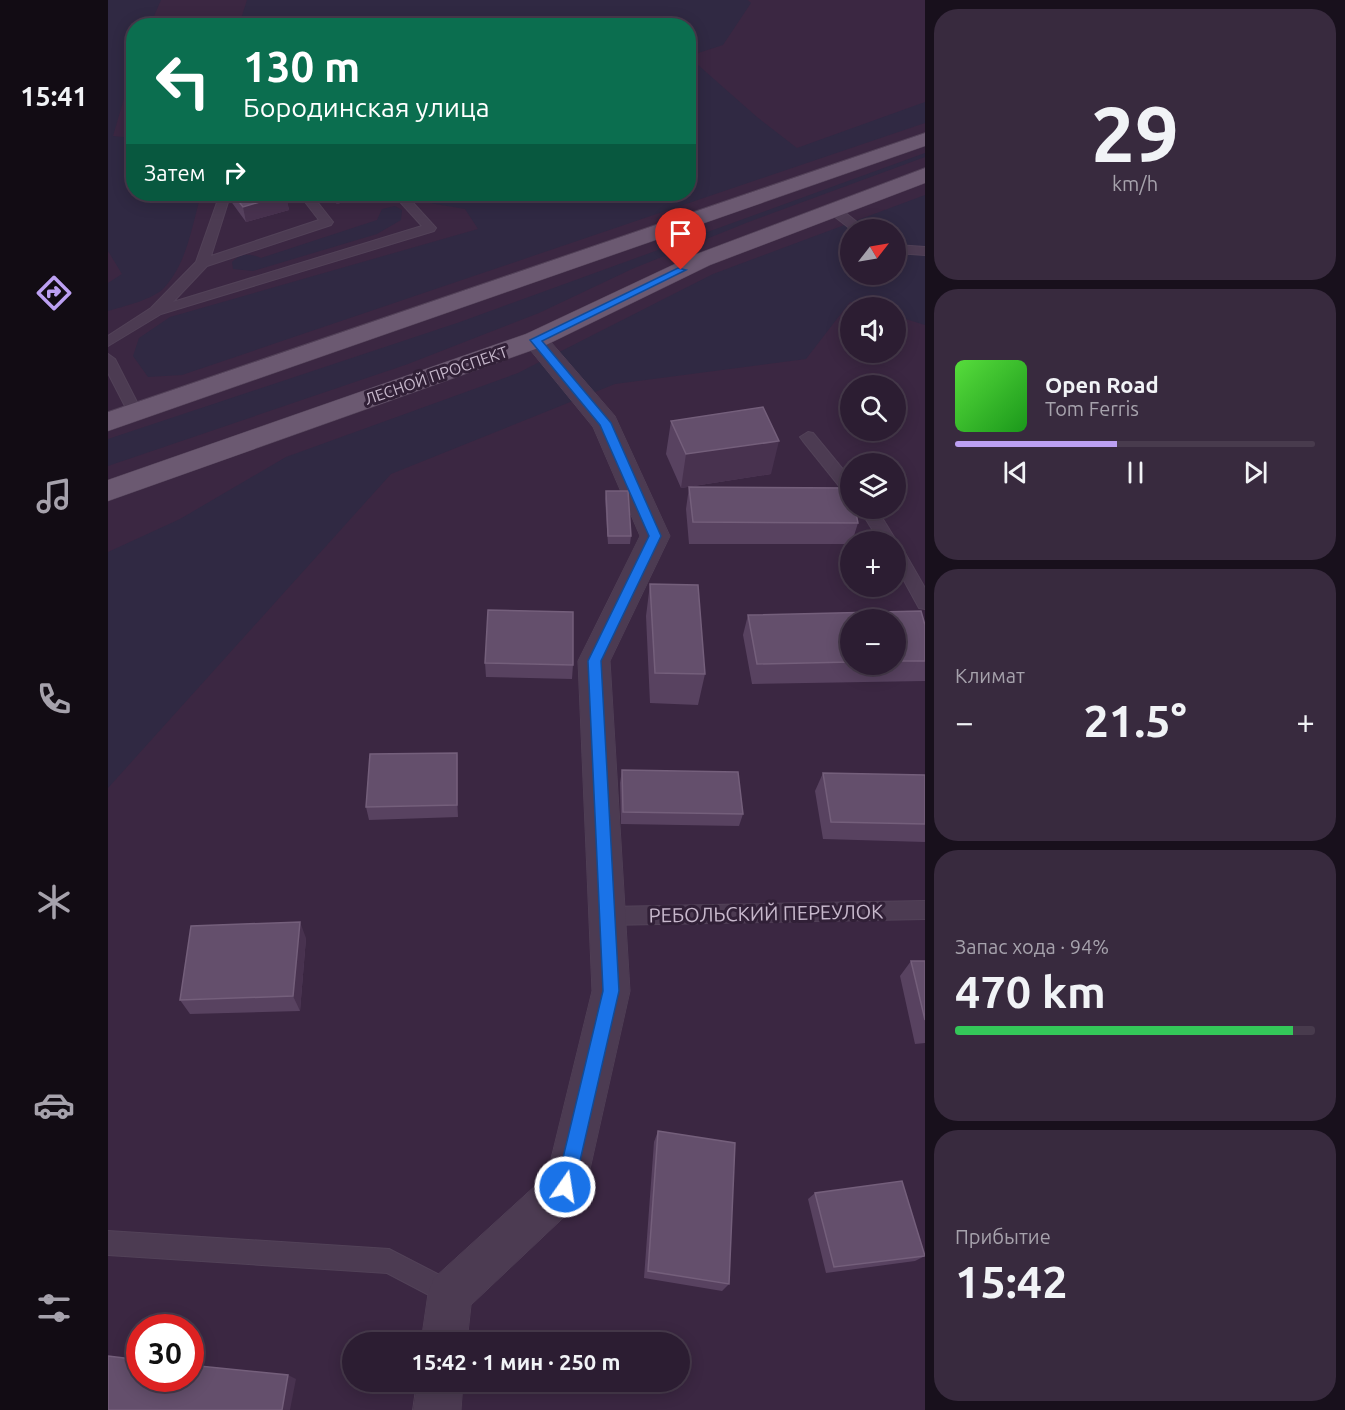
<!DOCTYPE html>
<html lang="ru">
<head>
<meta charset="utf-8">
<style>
  :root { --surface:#2c1d32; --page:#382a3e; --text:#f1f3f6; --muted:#a6a2ac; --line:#483b4d; --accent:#bca0f2 }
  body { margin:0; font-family:Ubuntu,sans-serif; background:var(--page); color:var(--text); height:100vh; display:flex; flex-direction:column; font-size:22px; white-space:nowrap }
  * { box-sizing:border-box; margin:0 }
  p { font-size:20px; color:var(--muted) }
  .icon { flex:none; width:33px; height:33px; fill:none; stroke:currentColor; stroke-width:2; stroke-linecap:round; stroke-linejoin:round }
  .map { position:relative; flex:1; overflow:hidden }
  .drawer { display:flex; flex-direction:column; gap:9px; padding:9px; background:#18101c; width:420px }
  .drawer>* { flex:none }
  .hud { position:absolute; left:18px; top:18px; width:570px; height:183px; border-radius:24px; box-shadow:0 3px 15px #0003,0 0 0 2px var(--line); background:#0b6e4f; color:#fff; overflow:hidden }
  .needle { width:39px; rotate:59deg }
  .tools { position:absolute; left:732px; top:219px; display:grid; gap:12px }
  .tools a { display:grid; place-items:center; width:66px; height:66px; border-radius:50%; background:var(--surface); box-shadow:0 3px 15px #0003,0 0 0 2px var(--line); font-size:30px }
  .speed { position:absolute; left:18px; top:1314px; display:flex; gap:12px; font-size:30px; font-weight:700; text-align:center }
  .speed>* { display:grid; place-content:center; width:78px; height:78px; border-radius:50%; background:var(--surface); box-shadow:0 3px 15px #0003,0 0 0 2px var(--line); line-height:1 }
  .speed .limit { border:9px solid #d22; background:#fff; color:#111 }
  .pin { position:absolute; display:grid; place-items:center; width:51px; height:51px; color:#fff; margin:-62px -26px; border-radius:50% 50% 50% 0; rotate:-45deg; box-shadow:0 0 6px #0007 }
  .pin .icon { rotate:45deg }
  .me { position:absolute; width:66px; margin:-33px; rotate:13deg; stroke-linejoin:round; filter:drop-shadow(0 0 4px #0008) }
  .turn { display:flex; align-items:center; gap:21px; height:126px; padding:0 18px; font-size:27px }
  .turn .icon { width:78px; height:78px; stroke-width:2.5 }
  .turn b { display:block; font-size:42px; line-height:51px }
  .then { display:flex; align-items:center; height:57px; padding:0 18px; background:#0003; gap:12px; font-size:22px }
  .big { font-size:45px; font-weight:700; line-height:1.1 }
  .drawer .tile { flex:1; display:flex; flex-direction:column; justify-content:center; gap:9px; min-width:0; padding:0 21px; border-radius:24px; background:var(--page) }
  .drawer .dial { align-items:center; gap:0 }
  .dial b { font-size:78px; line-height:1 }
  .song { display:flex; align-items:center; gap:18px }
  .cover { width:72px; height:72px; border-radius:9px; background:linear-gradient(135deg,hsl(110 70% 55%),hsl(120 70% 35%)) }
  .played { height:6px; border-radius:3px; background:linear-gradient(90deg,var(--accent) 45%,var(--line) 45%) }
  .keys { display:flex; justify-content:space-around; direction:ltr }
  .heat { display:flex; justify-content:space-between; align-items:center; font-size:33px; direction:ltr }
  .charge { height:9px; border-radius:4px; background:linear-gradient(90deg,#34c759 94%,var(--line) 0) }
  .trip { position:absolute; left:234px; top:1332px; width:348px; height:60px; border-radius:30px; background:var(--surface); box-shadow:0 3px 15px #0003,0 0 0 2px var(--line); font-weight:700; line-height:60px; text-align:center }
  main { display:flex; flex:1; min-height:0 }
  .dock { display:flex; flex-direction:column; width:108px; justify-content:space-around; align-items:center; background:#120c14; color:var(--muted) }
  .dock .icon { width:42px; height:42px }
  .dock .selected { color:var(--accent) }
  .dock b { font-size:27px; color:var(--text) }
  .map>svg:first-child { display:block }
  .green { fill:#302943; fill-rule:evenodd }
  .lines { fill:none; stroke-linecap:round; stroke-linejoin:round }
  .service-casing { stroke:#524258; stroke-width:2 }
  .minor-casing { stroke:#524258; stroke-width:1 }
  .primary-casing { stroke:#524258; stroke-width:1 }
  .service { fill:#4c3b52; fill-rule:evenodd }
  .minor { fill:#4c3b52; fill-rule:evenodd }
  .primary { fill:#6b5971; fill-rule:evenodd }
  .wall { fill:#584260; fill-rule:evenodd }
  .shaded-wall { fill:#48324f }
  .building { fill:#644f6c; stroke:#745f7b; stroke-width:1.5 }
  .route { fill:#1a73e8; stroke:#114b97; stroke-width:1.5 }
  .labels { text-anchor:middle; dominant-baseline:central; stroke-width:6; stroke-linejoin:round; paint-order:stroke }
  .far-street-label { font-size:16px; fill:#c7b8cc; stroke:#312037 }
  .street-label { font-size:20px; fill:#c7b8cc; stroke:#312037 }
</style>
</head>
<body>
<main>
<nav class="dock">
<b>15:41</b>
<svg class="icon selected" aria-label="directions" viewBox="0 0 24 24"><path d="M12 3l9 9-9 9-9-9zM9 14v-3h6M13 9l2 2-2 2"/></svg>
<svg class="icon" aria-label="music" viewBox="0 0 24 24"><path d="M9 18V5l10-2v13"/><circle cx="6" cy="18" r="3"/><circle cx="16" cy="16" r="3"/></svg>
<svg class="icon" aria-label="phone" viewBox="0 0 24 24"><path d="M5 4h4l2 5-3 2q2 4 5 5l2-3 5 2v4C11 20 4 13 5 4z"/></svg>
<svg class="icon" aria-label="climate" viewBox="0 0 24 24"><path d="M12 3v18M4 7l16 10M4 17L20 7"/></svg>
<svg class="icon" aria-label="car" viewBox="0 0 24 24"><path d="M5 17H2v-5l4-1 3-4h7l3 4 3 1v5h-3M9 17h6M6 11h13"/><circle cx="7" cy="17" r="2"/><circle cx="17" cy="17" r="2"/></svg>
<svg class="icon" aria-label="filters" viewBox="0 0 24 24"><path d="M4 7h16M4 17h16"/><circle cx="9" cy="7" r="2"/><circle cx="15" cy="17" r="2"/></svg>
</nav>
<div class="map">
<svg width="817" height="1410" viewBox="0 0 817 1410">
  <rect width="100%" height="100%" fill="#3b2742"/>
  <!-- green -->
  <path class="green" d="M 0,0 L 53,0 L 42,25 L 26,26 L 25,68 L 5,136 L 25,138 L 26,194 L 93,194 C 84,226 79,263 56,288 C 46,299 14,307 0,311 L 0,283 L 14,274 L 0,251 Z
    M 139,0 L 640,0 L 643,3 L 615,45 L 581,56 L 580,26 L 131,25 Z
    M 581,57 L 649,117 L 689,148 L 817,102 L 817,123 L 74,375 L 40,377 L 25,356 L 31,338 L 62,317 L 370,229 L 357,209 L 322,203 L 314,194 L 580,194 Z
    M 817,153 L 817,157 L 638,223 L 524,269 L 431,313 L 300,364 L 0,466 L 0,439 L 352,322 Z
    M 817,195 L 817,325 L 788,316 L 788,308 L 760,307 L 742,302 L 698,359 L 507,384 L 283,474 L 0,788 L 0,552 L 72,519 L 178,457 L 410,373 L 605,274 ZM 742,230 L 788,230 L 788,274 L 742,274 Z
    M 287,206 L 294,210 L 293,220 L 269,234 L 145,271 L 125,269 L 124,262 C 133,253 141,253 153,258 L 269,220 L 274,209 Z"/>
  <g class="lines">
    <!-- service casing -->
    <g class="service-casing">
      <path id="service" d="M 112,194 L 132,194 L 121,199 L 103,256 L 211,220 L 191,194 L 203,194 L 225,222 L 223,225 L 99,266 L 65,302 L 314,226 L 285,194 L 297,194 L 328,228 L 326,231 L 53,314 L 0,346 L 0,336 L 43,308 L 88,262 Z
        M 726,206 L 730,207 L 759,230 L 744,230 L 722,213 L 720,210 Z
        M 788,245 L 817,247 L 817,255 L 788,253 Z
        M 0,354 L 7,359 L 34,412 L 32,416 L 22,416 L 20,412 L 0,373 Z
        M 700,432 L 705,433 L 742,478 L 742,493 L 736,492 L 695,441 L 692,437 Z
        M 751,508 L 768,508 L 789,542 L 788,545 L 788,542 L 772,542 Z
        M 788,546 L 794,548 L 817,588 L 817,609 L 811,608 L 788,566 Z
        M 817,901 L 817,919 L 499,925 L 492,923 L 489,916 L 492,909 L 499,907 Z
        M 0,1231 L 281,1249 L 351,1285 L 354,1294 L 351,1303 L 342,1306 L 279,1273 L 0,1255 Z"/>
    </g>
    <!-- minor casing -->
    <g class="minor-casing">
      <path id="minor" d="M 427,332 L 436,334 L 507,416 L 562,536 L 502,661 L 522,991 L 478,1187 L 472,1202 L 363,1305 L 359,1342 L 313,1342 L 320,1294 L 326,1278 L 439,1175 L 484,991 L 470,661 L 532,536 L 485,427 L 414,340 L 418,334 Z
        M 309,1382 L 355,1382 L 353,1410 L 305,1410 Z"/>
    </g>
    <!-- primary casing -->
    <g class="primary-casing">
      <path id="primary" d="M 817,133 L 817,146 L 0,431 L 0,412 Z
        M 817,168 L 817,183 L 602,265 L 436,346 L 0,501 L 0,480 L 418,334 L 586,255 Z"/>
    </g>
    <!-- service -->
    <use href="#service" class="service"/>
    <!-- minor -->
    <use href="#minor" class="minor"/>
    <!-- primary -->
    <use href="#primary" class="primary"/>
  </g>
  <!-- wall -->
  <path class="wall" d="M 121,194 L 177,194 L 181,210 L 138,222 L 122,200 Z
    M 220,194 L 258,194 L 258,195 L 229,204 Z
    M 563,421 L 663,474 L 573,488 L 558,454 Z
    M 581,487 L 750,523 L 744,542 L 742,542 L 742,544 L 581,544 L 578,509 Z
    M 498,491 L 523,536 L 522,544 L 500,544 L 497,499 Z
    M 542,584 L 597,674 L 590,705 L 542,703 L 538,616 Z
    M 813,611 L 817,625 L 817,681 L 644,684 L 635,635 L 640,615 ZM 742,620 L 788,620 L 788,664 L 742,664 Z
    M 377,663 L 465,665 L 464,679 L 378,677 Z
    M 349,753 L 350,766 L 350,817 L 261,820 L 258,807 Z
    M 514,770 L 635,814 L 631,826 L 513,824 L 512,783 Z
    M 715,773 L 817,775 L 817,842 L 715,839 L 707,791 Z
    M 198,938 L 192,1011 L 82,1014 L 72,1000 Z
    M 803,961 L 817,961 L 817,1043 L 807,1044 L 792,976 Z
    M 550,1131 L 621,1284 L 614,1291 L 536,1278 L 546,1142 Z
    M 707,1193 L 817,1256 L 807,1261 L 718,1273 L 700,1199 Z"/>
  <!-- shaded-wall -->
  <path class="shaded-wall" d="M 178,194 L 181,210 L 138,222 L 135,207 Z
    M 236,194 L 258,194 L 258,195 L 229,204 L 228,196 Z
    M 671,441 L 663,474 L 573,488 L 578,454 Z
    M 349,753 L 350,766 L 350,817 L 349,805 Z
    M 192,922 L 198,938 L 192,1011 L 185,996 Z
    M 180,1375 L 188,1379 L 182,1410 L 174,1410 Z"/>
  <!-- building -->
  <path class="building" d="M 125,194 L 178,194 L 135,207 Z
    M 226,194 L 236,194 L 228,196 Z
    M 655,407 L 671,441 L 578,454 L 563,421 Z
    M 581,487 L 742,488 L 742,508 L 747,508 L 750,523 L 585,522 Z
    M 498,491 L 520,491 L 523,536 L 500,536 Z
    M 542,584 L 590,585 L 597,674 L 547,673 Z
    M 380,610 L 465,612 L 465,665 L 377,663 Z
    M 813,611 L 817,625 L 817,661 L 788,661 L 788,620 L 742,620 L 742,662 L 649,664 L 640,615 Z
    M 349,753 L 349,805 L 258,807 L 262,754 Z
    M 514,770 L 630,772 L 635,814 L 515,812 Z
    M 715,773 L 817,775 L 817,824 L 723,822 Z
    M 192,922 L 185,996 L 72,1000 L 83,926 Z
    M 803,961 L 817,961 L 817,1020 Z
    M 550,1131 L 627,1143 L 621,1284 L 540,1271 Z
    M 794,1181 L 817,1256 L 726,1267 L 707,1193 Z
    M 0,1356 L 32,1360 L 32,1378 L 82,1378 L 82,1365 L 180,1375 L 174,1410 L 0,1410 Z"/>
  <!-- route -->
  <path class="route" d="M 570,268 L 578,270 L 434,341 L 503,423 L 553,536 L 493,661 L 511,991 L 466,1187 L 463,1193 L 457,1196 L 450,1193 L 448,1187 L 495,991 L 480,661 L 541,536 L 492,425 L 422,340 Z"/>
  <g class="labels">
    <!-- far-street labels -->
    <g class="far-street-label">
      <text transform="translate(328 375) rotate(-19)">ЛЕСНОЙ ПРОСПЕКТ</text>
    </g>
    <!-- street labels -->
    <g class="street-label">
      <text transform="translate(658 913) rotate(-1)">РЕБОЛЬСКИЙ ПЕРЕУЛОК</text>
    </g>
  </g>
</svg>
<div class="tools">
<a><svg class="needle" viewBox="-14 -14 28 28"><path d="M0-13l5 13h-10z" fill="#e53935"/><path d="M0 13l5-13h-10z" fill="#a6a2ac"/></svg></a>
<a><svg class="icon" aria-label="sound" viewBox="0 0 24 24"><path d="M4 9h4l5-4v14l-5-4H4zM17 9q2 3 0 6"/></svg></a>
<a><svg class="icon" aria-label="search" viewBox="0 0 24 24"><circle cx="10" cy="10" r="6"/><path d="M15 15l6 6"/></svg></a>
<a><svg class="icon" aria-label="layers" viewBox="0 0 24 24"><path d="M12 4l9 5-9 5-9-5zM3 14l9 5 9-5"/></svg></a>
<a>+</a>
<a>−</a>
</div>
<div class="speed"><div class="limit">30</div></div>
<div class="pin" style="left:573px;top:270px;background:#d93025"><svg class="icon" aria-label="arrive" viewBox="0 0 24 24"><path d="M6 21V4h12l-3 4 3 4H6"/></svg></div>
<svg class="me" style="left:457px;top:1187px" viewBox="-20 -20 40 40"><circle r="17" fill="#1a73e8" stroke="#fff" stroke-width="3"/><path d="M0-11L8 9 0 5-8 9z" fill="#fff"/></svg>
<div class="trip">15:42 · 1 мин · 250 m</div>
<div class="hud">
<div class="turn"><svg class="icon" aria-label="left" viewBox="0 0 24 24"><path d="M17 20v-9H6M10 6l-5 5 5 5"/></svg><div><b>130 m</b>Бородинская улица</div></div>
<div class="then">Затем<svg class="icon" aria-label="right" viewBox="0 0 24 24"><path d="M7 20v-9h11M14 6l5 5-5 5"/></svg></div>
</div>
</div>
<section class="drawer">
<div class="tile dial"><b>29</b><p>km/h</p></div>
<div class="tile">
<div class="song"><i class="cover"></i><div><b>Open Road</b><p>Tom Ferris</p></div></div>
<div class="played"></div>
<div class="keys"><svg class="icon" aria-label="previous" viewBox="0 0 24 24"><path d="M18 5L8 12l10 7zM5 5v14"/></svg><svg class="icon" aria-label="pause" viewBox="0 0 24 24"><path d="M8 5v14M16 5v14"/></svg><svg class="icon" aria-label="next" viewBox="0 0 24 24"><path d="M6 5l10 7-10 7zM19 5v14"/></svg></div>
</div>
<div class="tile"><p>Климат</p>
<div class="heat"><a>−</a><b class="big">21.5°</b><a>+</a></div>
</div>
<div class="tile"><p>Запас хода · 94%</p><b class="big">470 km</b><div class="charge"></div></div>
<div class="tile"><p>Прибытие</p><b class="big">15:42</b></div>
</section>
</main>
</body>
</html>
